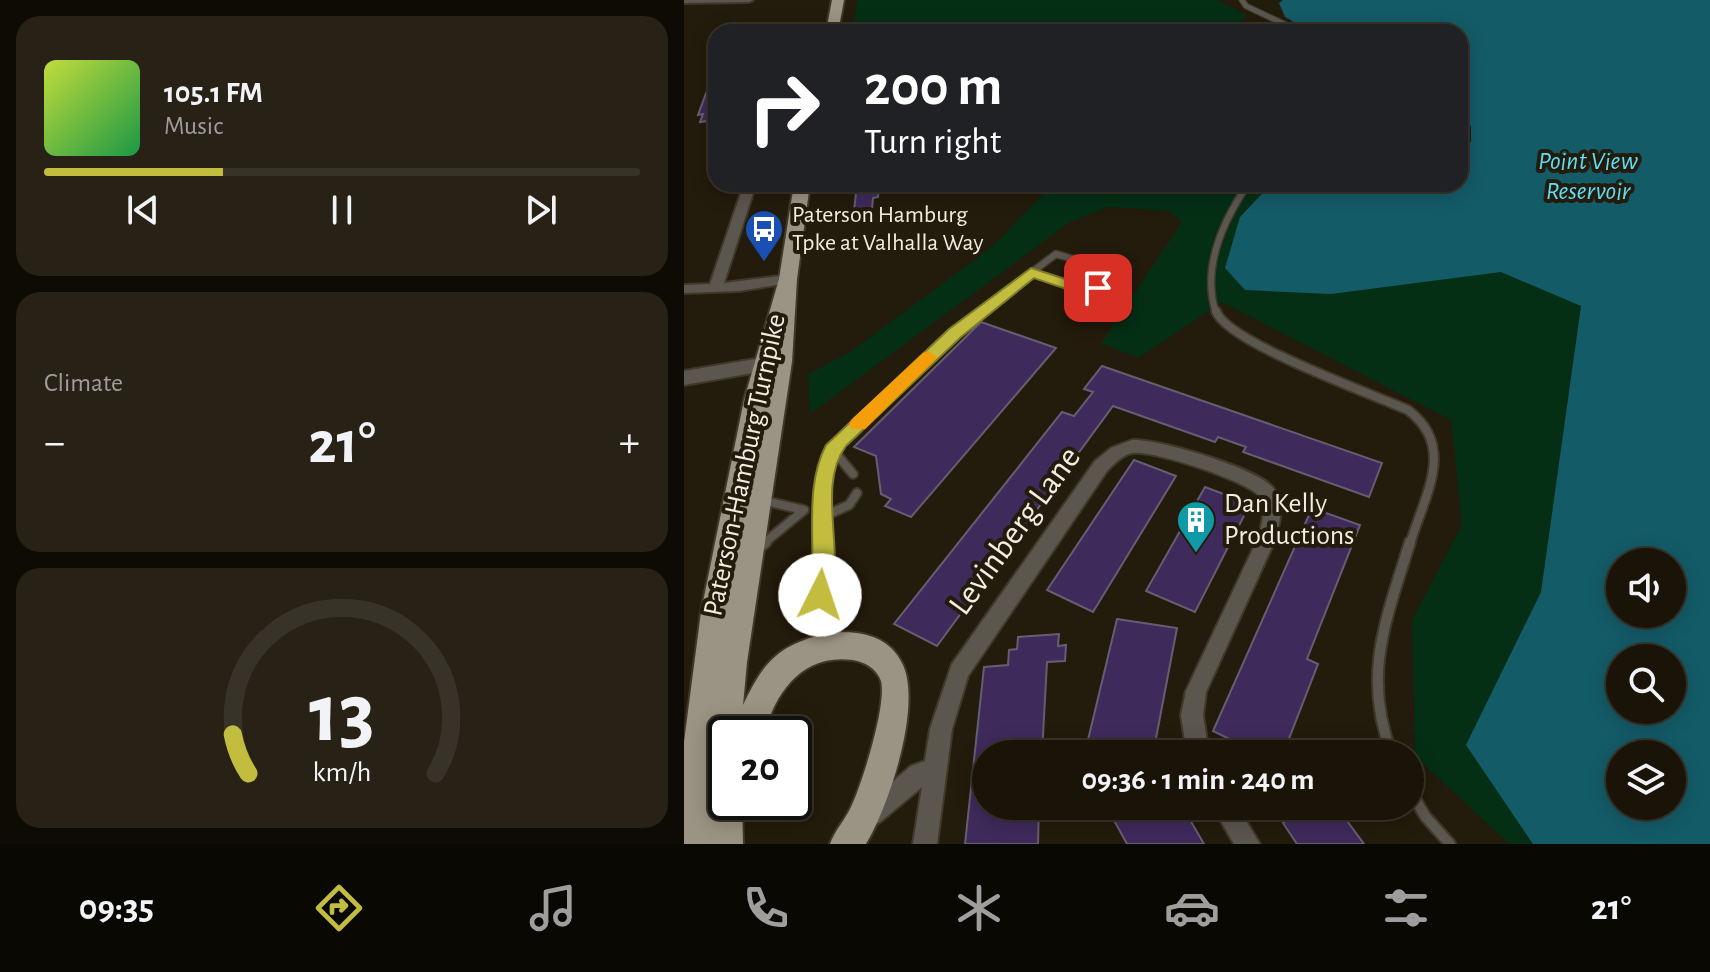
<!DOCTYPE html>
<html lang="en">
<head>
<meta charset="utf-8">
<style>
  :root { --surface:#1a1408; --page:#272116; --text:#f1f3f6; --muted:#9f9e9c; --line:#383329; --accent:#c2bd3f }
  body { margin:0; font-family:"Alegreya Sans",sans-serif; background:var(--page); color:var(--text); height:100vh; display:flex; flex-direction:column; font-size:30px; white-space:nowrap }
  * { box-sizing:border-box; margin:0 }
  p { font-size:26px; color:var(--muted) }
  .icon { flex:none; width:44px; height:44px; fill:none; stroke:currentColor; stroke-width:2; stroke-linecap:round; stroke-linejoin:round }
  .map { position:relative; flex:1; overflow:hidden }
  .panel { display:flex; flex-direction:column; gap:16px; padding:16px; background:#0e0b04; width:684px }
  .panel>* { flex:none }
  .top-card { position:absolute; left:24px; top:24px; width:760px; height:168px; border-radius:24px; box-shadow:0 4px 20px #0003,0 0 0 2px var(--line); background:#202124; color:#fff; overflow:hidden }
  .tools { position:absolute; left:922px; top:548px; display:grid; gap:16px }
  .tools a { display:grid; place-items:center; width:80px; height:80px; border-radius:50%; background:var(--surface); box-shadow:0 4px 20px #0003,0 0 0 2px var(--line); font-size:40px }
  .speed { position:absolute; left:24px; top:716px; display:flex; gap:16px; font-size:40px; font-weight:700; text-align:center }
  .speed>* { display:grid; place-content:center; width:104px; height:104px; border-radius:50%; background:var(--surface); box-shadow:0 4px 20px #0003,0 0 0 2px var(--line); line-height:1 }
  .speed .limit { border:4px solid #111; border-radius:12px; background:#fff; color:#111 }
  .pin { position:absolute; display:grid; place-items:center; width:68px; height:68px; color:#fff; margin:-34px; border-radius:16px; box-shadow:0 4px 12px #0006 }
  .me { position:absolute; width:88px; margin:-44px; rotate:4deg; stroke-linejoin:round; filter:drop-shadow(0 0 6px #0008) }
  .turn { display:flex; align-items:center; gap:28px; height:168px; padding:0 24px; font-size:36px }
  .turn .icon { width:104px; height:104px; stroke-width:2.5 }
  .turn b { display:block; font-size:56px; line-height:68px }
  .big { font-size:60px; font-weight:700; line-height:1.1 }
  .panel .widget { flex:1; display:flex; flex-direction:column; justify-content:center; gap:12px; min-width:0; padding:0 28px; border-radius:24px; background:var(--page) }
  .panel .dial { align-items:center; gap:0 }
  .dial svg { height:208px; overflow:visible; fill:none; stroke:var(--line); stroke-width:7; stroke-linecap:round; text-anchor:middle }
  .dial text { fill:var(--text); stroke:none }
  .song { display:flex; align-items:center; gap:24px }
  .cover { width:96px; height:96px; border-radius:12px; background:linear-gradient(135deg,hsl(70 70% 55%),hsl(140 70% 35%)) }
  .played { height:8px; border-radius:4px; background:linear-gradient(90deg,var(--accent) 30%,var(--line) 30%) }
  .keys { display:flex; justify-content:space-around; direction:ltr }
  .heat { display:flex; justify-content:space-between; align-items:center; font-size:44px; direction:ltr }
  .trip { position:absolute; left:288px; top:740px; width:452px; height:80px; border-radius:40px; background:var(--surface); box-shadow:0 4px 20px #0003,0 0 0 2px var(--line); font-weight:700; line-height:80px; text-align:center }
  .tab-bar { display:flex; height:128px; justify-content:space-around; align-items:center; background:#0a0803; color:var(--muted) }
  .tab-bar .icon { width:56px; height:56px }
  .tab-bar .current { color:var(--accent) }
  .tab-bar b { font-size:36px; color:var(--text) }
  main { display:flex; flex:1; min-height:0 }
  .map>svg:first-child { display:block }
  .green { fill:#042f15 }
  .water { fill:#145b68; fill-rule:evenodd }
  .building { fill:#3f2a5c; stroke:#655e71; stroke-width:2 }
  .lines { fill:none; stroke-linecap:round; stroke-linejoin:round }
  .service-far3-casing { stroke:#403829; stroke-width:7 }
  .service-far2-casing { stroke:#403829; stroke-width:9 }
  .service-far1-casing { stroke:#403829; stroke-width:12 }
  .service-casing { stroke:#403829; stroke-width:14 }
  .minor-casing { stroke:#403829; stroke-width:4 }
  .tertiary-casing { stroke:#403829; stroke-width:4 }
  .primary-casing { stroke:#403829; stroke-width:4 }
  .service-far3 { stroke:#5b574f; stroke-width:5 }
  .service-far2 { stroke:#5b574f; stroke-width:6 }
  .service-far1 { stroke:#5b574f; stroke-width:8 }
  .service { stroke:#5b574f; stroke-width:10 }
  .minor { fill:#5b574f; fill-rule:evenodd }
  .tertiary { fill:#5b574f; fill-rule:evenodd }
  .primary { fill:#9b9383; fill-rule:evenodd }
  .route { fill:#c2bd3f; stroke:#7e7b29; stroke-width:2 }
  .slow { fill:#f59e0b }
  .labels { text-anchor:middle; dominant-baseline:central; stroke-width:8; stroke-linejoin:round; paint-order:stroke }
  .far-poi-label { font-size:24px; fill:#f2ede2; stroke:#231b0b; text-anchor:start }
  .far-water-label { font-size:26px; font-style:italic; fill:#5eddf7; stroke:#231b0b }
  .street-label { font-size:28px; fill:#f2ede2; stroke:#231b0b }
  .poi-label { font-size:28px; fill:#f2ede2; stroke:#231b0b; text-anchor:start }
  .near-street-label { font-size:34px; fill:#f2ede2; stroke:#231b0b }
</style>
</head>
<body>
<main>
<section class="panel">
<div class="widget">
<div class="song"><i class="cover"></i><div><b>105.1 FM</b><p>Music</p></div></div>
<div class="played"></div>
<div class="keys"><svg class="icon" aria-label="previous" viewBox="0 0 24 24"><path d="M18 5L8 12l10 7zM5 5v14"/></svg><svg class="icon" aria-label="pause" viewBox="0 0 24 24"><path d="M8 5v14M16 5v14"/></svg><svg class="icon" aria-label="next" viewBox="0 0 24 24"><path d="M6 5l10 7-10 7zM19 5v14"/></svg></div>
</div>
<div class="widget"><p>Climate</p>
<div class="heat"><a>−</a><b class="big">21°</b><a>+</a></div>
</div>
<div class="widget dial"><svg viewBox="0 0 100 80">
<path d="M14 69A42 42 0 1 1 86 69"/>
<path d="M14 69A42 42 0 0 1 8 54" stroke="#c2bd3f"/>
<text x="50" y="56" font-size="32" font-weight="700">13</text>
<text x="50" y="72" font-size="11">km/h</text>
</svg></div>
</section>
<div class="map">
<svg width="1026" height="844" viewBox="0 0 1026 844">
  <rect width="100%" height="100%" fill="#231b0b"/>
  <!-- green -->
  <path class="green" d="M 173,0 L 533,0 L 563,15 L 548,32 L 169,32 Z
    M 369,184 L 485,184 L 513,189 L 520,184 L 587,184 L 556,217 L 647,294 L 817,271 L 897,306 L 857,592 L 783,745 L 849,844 L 825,844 L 731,756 L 728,620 L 778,525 L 767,420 L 538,302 L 454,358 L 417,343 L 498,222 L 485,211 L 424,207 L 386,222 L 126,414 L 124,374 L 169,350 L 309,246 Z"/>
  <!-- water -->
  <path class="water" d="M 599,0 L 1026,0 L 1026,844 L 849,844 L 782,745 L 857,592 L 897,306 L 817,272 L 647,294 L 561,290 L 541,268 L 556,217 L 587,184 L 776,184 L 776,145 L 787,142 L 787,126 L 776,119 L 776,32 L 628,32 L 601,17 L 595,3 ZM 936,562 L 988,562 L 988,614 L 936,614 ZM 936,658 L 988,658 L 988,710 L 936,710 ZM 936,754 L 988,754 L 988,806 L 936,806 Z"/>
  <!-- building -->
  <path class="building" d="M 31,69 L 32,120 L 16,122 L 19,114 L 14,115 Z
    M 173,184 L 195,184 L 194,197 L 189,198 L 188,209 L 170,211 Z
    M 297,322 L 372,348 L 227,517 L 201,506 L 207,499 L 197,494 L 192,456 L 170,447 Z
    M 418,366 L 698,463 L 685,497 L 559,452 L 562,447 L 534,437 L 531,442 L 429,406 L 253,646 L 210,624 L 378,412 L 390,416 L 409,392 L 400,389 Z
    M 450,460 L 492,476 L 409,612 L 363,590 Z
    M 521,487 L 566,504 L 511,612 L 462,591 Z
    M 628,508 L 676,525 L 623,659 L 634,664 L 599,754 L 576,754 L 529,731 Z
    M 433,619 L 493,628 L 469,754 L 403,744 Z
    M 375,634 L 374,646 L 382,645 L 381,661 L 363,662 L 358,754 L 302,754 L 302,806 L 355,806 L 354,844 L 281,844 L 300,667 L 324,665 L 325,650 L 333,649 L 334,637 Z
    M 433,806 L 498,806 L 520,844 L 443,844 L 431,822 L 439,817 Z
    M 599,806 L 677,806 L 661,818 L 680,844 L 613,844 L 599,823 L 607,817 Z"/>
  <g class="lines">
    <!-- service-far3 casing -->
    <g class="service-far3-casing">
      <path id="service-far3" d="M 558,0 L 562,6 L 617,32"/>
    </g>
    <!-- service-far2 casing -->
    <g class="service-far2-casing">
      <path id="service-far2" d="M 372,254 L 426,270 L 427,274 L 411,291 L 403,291 L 348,272 Z
        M 296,313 L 348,272
        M 532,313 C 517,268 539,221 564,184"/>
    </g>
    <!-- service-far1 casing -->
    <g class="service-far1-casing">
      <path id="service-far1" d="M 532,311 C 542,342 688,394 724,410 C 773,447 740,496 726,544
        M 149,450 L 169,474
        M 77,500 L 120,510 L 79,544
        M 138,517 L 165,505 L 173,493
        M 139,544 C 138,511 139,481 149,450 L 271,333 L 299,311"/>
    </g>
    <!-- service casing -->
    <g class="service-casing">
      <path id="service" d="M 139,542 L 139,574 L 133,616 L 142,641
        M 73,549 L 82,542
        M 708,754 C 677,676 703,617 726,542
        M 726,790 L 741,816 L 766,844"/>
    </g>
    <!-- minor casing -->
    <g class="minor-casing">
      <path id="minor" d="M 0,0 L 69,0 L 65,2 L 0,3 Z
        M 60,184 L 72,184 L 40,283 L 104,275 L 111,279 L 104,283 L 55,291 L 0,293 L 0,285 L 26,284 Z
        M 448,440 C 472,438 577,469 590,489 C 600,504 596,521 592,538 L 522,692 L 519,715 L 525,754 L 503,754 L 497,715 L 502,691 L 574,538 C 577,526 584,507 575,496 C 564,481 466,449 448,453 C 438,455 430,464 423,471 L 284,676 L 268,729 L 253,844 L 229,844 L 238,787 L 196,822 L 188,826 L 180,822 L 176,814 L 180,806 L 227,766 L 241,761 L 246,729 L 268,664 L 411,461 L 427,448 Z
        M 528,806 L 553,806 L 576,844 L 550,844 Z"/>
    </g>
    <!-- tertiary casing -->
    <g class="tertiary-casing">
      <path id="tertiary" d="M 95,355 L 102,357 L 104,362 L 102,367 L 0,385 L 0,371 Z"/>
    </g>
    <!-- primary casing -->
    <g class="primary-casing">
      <path id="primary" d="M 148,0 L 160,0 L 154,32 L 142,32 Z
        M 110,184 L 126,184 L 113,279 L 108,362 L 63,662 L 59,705 C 68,687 77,668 93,655 C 126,629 196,618 218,663 C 239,704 205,806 182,844 L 146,844 C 151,830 161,820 167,807 C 178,784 203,705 197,681 C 193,669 181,662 169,660 C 120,653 92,690 80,734 L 42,734 L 42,802 L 58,802 L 59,844 L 0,844 L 0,742 L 17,612 L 60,400 L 95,279 Z"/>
    </g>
    <!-- service-far3 -->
    <use href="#service-far3" class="service-far3"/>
    <!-- service-far2 -->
    <use href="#service-far2" class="service-far2"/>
    <!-- service-far1 -->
    <use href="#service-far1" class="service-far1"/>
    <!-- service -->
    <use href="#service" class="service"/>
    <!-- minor -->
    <use href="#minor" class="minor"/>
    <!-- tertiary -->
    <use href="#tertiary" class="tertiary"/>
    <!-- primary -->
    <use href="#primary" class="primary"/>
  </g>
  <!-- route -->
  <path class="route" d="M 347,268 L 403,286 L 414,283 L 421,288 L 403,296 L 350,278 L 277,337 L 162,446 C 131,487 164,558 144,602 L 136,605 L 128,602 C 124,592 128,582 128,571 C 130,530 122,483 142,445 L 265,329 Z"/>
  <!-- slow -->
  <path class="slow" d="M 244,351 L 253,357 L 250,361 L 181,429 L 168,429 L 165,424 L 168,419 L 239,353 Z"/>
  <!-- icons -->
  <defs>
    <g id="bus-pin" transform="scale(2)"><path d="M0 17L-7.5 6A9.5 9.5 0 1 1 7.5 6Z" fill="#1a4fb4" stroke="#231b0b"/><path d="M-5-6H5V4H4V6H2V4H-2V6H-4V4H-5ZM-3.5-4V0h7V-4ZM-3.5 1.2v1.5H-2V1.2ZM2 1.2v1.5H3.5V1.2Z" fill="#fff"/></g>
    <g id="building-pin" transform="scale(2)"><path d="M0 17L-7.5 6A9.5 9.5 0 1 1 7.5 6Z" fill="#0f9aa8" stroke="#231b0b"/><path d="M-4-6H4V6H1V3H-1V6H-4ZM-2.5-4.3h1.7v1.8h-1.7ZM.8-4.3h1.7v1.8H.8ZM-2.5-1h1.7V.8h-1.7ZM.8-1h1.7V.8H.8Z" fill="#fff"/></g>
  </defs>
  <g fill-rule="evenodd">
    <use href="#bus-pin" x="80" y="229"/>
    <use href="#building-pin" x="512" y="520"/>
  </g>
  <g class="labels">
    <!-- far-poi labels -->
    <g class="far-poi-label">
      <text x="108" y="215">Paterson Hamburg<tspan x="108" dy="28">Tpke at Valhalla Way</tspan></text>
    </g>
    <!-- far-water labels -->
    <g class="far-water-label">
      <text x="904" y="161">Point View<tspan x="904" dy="30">Reservoir</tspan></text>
    </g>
    <!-- street labels -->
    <g class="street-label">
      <text transform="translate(61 465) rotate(-78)">Paterson-Hamburg Turnpike</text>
    </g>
    <!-- poi labels -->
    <g class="poi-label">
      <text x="540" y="504">Dan Kelly<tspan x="540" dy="32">Productions</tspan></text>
    </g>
    <!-- near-street labels -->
    <g class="near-street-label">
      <text transform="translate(331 531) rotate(-54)">Levinberg Lane</text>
    </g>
  </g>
</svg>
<div class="tools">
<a><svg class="icon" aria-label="sound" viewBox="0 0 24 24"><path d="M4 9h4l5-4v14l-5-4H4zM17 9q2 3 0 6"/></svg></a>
<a><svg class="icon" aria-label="search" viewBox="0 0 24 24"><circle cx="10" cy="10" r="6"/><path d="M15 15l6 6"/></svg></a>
<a><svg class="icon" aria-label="layers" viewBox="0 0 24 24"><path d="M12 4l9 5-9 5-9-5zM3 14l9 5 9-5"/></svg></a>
</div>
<div class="speed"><div class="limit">20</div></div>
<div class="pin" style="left:414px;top:288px;background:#d93025"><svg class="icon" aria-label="arrive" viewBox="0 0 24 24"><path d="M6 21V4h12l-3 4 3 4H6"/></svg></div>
<svg class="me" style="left:136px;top:595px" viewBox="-20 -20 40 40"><circle r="19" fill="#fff"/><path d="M0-13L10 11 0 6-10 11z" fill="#c2bd3f"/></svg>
<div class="trip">09:36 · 1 min · 240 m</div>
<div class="top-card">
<div class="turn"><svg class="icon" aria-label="right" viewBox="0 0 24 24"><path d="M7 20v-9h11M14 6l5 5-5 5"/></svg><div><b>200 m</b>Turn right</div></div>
</div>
</div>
</main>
<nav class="tab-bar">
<b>09:35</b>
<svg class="icon current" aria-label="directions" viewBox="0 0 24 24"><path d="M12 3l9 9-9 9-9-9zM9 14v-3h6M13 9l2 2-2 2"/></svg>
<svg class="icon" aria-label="music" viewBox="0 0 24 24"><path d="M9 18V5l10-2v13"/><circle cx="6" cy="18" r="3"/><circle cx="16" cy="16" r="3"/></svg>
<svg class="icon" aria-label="phone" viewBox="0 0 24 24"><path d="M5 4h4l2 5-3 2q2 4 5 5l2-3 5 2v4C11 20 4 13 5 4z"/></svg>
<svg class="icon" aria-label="climate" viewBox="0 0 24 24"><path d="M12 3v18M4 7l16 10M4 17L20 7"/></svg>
<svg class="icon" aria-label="car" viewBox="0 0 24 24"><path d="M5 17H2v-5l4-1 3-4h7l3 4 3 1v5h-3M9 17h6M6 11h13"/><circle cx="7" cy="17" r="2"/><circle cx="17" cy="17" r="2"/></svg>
<svg class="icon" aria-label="filters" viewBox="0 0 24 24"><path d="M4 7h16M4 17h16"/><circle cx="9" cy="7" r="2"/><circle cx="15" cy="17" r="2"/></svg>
<b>21°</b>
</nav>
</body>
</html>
